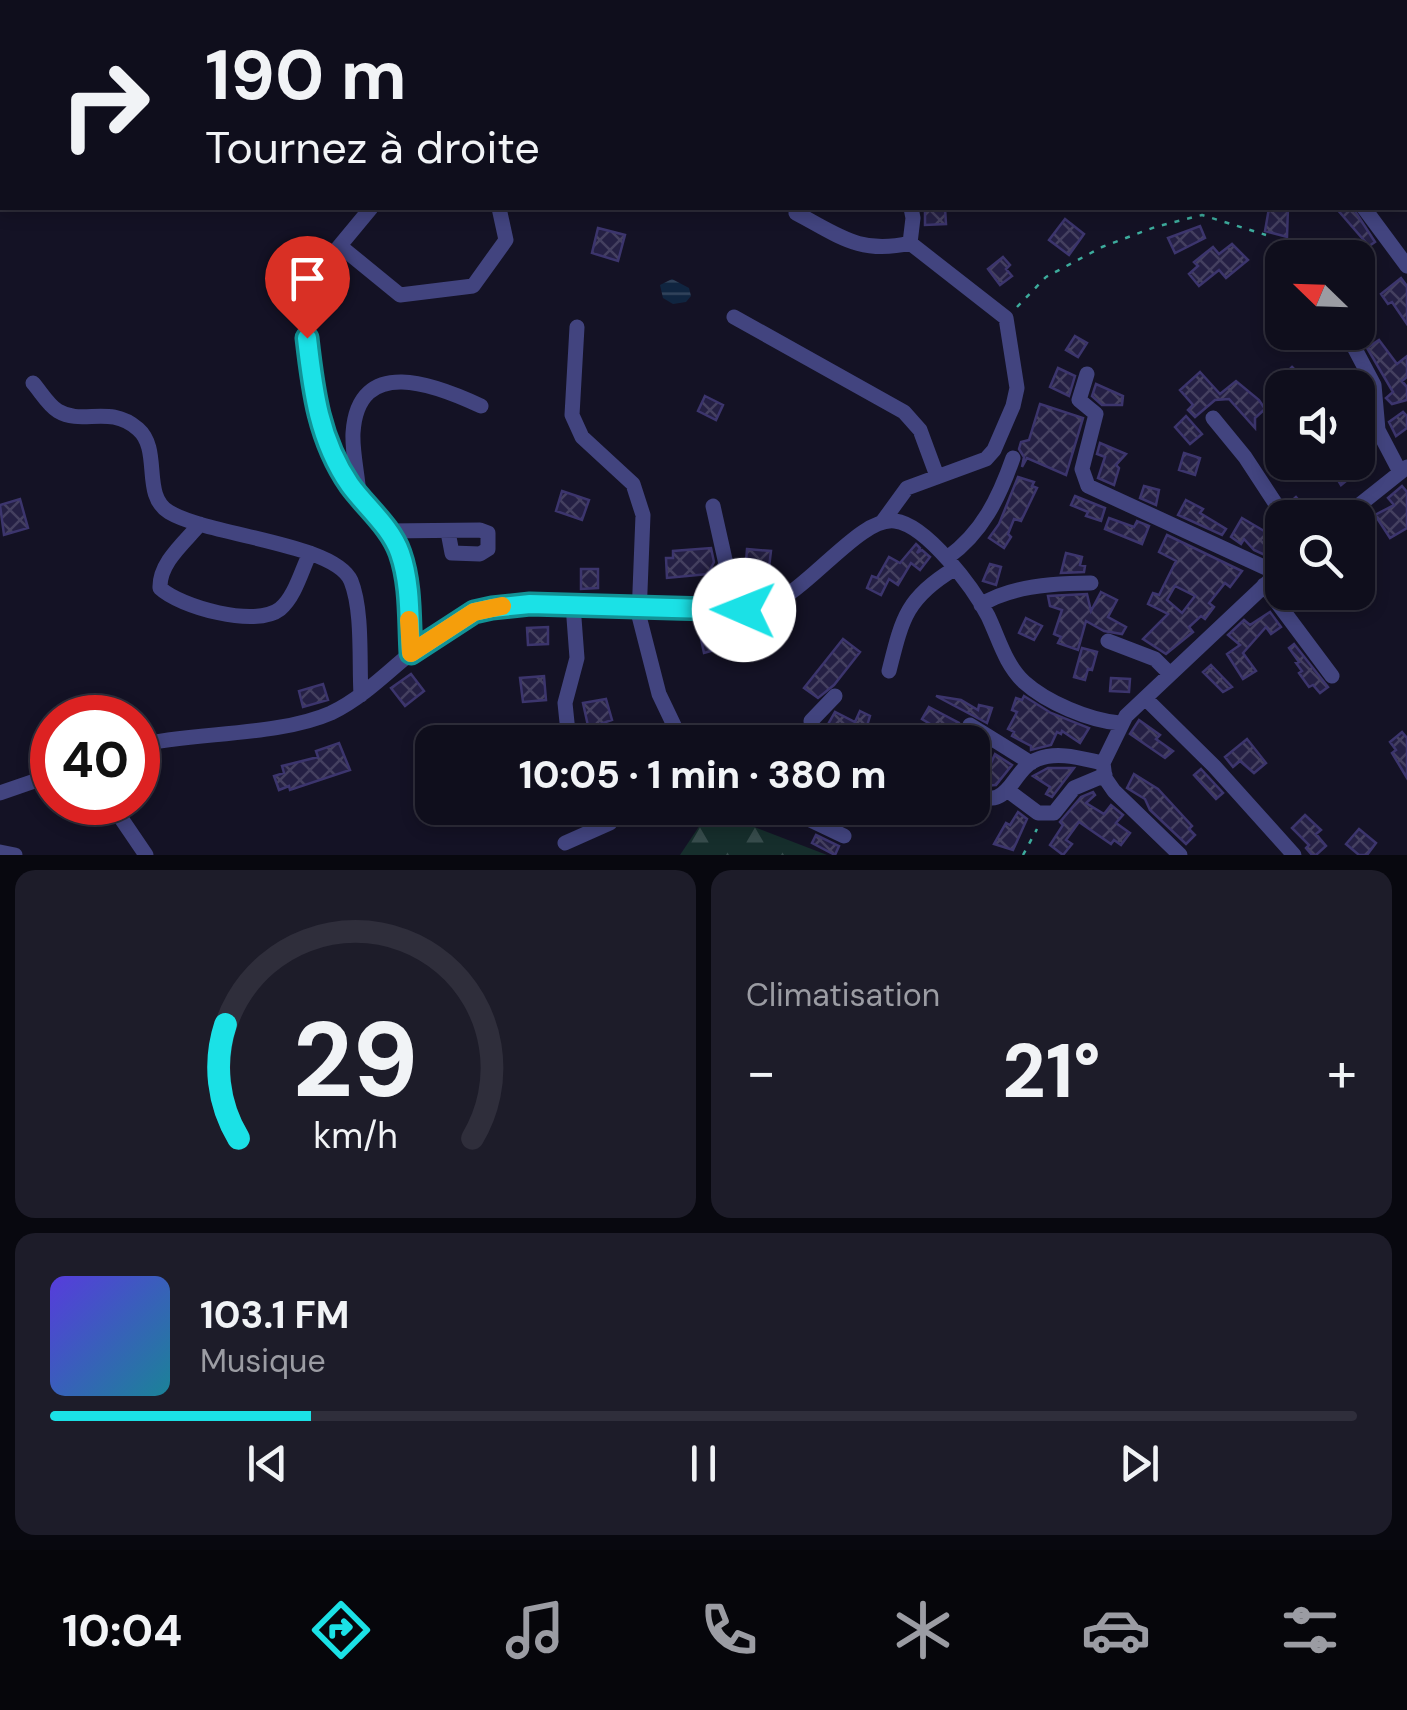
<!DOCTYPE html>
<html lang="fr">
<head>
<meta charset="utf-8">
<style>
  :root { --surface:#0f0e1c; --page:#1d1c29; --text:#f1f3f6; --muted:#9b9ca3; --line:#2f2e3b; --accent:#1be1e6 }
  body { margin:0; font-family:"DM Sans",sans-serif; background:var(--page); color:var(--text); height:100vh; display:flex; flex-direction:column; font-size:38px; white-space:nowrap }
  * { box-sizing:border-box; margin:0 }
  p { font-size:32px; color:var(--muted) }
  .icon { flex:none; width:55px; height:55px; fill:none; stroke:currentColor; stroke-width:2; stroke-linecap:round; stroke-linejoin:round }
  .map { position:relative; height:855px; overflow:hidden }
  .side { display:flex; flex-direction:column; gap:15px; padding:15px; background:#08080f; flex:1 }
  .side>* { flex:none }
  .banner { position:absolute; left:0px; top:0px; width:1408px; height:210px; box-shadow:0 5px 15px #0003,0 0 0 2px var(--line); background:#0f0e1c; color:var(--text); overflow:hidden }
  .needle { width:65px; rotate:293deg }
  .tools { position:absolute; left:1265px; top:240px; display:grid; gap:20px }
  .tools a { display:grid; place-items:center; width:110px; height:110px; border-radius:20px; background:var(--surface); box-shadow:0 5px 15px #0003,0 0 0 2px var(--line); font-size:50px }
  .speed { position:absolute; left:30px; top:695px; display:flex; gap:20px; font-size:50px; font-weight:700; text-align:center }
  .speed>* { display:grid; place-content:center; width:130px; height:130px; border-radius:50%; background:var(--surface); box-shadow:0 5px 15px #0003,0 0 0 2px var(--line); line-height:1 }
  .speed .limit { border:15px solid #d22; background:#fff; color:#111 }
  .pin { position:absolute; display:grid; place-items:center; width:85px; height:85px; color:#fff; margin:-102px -42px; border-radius:50% 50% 50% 0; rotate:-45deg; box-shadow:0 0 10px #0007 }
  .pin .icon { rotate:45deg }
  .me { position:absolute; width:110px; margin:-55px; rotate:271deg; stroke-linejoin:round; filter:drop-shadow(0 0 8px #0008) }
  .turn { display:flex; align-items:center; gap:35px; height:210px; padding:0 40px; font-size:45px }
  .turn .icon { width:130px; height:130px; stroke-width:2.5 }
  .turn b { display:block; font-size:70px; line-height:85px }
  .big { font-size:75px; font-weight:800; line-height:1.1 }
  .side .tile { flex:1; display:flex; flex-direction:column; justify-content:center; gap:15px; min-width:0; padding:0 35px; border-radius:20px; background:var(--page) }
  .side .dial { align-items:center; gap:0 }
  .dial svg { height:260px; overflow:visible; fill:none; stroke:var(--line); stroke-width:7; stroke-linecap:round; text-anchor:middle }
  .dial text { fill:var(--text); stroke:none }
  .song { display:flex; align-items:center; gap:30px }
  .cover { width:120px; height:120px; border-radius:15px; background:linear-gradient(135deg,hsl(250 70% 55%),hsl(190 70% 35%)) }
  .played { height:10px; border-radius:5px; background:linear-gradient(90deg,var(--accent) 20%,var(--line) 20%) }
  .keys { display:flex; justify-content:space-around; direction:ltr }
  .heat { display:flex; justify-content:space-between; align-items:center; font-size:55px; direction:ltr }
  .side .tiles { flex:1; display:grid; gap:15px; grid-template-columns:1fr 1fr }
  .tile:last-child { grid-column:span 2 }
  .trip { position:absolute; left:415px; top:725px; width:575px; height:100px; border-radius:20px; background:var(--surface); box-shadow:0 5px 15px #0003,0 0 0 2px var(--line); font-weight:800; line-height:100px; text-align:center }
  .tab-bar { display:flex; height:160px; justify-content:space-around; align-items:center; background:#06060b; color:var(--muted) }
  .tab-bar .icon { width:70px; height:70px }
  .tab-bar .on { color:var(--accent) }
  .tab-bar b { font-size:45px; color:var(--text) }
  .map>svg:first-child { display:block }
  .forest { fill:url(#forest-firs) }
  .water { fill:url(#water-rules) }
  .building { fill:url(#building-cross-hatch); stroke:#3c356d; stroke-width:2.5; fill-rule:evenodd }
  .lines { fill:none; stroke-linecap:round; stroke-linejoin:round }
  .path { stroke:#3dac9d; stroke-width:2.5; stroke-dasharray:5 8; stroke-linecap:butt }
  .minor { stroke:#42447f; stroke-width:15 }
  .route-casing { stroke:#129296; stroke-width:25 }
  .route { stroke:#1be1e6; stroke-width:18 }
  .slow { stroke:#f59e0b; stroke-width:18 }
</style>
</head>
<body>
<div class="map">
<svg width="1407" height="855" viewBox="0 0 1407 855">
  <defs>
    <pattern id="forest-firs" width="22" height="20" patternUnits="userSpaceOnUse" patternTransform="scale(2.5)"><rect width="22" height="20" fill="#162e2c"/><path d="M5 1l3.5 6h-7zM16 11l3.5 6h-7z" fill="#374c4c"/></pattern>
    <pattern id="water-rules" width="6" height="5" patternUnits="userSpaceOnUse" patternTransform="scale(2.5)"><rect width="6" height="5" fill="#102540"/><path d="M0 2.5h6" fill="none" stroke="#32445c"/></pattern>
    <pattern id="building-cross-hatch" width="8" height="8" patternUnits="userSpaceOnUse" patternTransform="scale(2.5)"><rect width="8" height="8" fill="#252044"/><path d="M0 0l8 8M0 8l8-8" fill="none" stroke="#444060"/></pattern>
  </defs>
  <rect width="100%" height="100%" fill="#141225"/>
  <!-- forest -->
  <path class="forest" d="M 710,810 L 827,855 L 680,855 Z"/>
  <!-- water -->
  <path class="water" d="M 672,279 L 689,288 L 691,296 L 686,302 L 673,304 L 663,298 L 660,285 Z"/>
  <!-- building -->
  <path class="building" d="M 925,208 L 945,208 L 946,224 L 925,225 Z
    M 1269,208 L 1288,208 L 1287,237 L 1265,231 Z
    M 1336,208 L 1353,208 L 1375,242 L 1369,246 Z
    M 1065,219 L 1084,234 L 1069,255 L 1049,240 Z
    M 1200,226 L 1205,238 L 1175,253 L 1168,238 Z
    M 598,228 L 625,235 L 618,261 L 592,253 Z
    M 1232,244 L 1248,260 L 1226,278 L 1219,270 L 1199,286 L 1189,274 L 1198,266 L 1194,262 L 1213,247 L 1219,254 Z
    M 1003,257 L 1010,265 L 1006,269 L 1012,276 L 1000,285 L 988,269 Z
    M 1401,278 L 1407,286 L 1407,324 L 1392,302 L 1388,304 L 1381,294 Z
    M 1075,336 L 1087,343 L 1078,357 L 1066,350 Z
    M 1379,340 L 1397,364 L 1407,356 L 1407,377 L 1402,381 L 1407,387 L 1407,400 L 1392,404 L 1386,398 L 1393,392 L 1367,348 Z
    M 1292,367 L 1313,388 L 1286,388 L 1278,380 Z
    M 1058,368 L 1075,376 L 1069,396 L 1050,387 Z
    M 1200,372 L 1220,394 L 1236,381 L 1259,400 L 1265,409 L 1255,418 L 1255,428 L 1229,399 L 1215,400 L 1195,417 L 1188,410 L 1193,405 L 1180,390 Z
    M 1096,384 L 1123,396 L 1122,405 L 1102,405 L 1092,396 Z
    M 705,396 L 723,405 L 716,420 L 698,411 Z
    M 1040,404 L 1083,418 L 1066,475 L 1027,458 L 1022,467 L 1024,457 L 1019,449 L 1021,442 L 1029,440 Z
    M 1403,412 L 1407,416 L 1407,428 L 1396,436 L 1389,422 Z
    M 1186,416 L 1202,434 L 1190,444 L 1175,427 Z
    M 1358,425 L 1372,445 L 1358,456 Z
    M 1100,443 L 1126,454 L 1116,465 L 1119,468 L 1114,485 L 1098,478 L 1105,457 L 1097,454 Z
    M 1184,453 L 1200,458 L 1195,475 L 1179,470 Z
    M 1327,462 L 1341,462 L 1352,476 L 1341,485 Z
    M 1018,477 L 1034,482 L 1032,486 L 1037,488 L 1021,521 L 1014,519 L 1008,534 L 1011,537 L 1004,548 L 989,538 L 999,524 Z
    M 1144,486 L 1159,490 L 1156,505 L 1140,498 Z
    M 1402,486 L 1407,492 L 1407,528 L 1390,538 L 1375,515 L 1394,505 L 1388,498 Z
    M 562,491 L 589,500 L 582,520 L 556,511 Z
    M 1075,496 L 1105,508 L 1101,521 L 1086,516 L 1088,512 L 1071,505 Z
    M 1296,497 L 1305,507 L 1314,518 L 1296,518 L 1289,503 Z
    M 20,499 L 28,528 L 4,535 L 0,505 Z
    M 1186,500 L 1203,509 L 1200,513 L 1226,529 L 1222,535 L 1178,515 Z
    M 1109,518 L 1134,527 L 1137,521 L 1149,526 L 1142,544 L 1105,529 Z
    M 1242,518 L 1276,538 L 1272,540 L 1278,546 L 1267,556 L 1254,550 L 1244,539 L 1241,544 L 1231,537 Z
    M 1167,535 L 1242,571 L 1230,587 L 1225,583 L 1209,603 L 1214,607 L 1205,619 L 1201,616 L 1189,627 L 1193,632 L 1166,654 L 1143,639 L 1168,614 L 1148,604 L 1153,593 L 1159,595 L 1176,561 L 1159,552 ZM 1175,586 L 1195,596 L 1182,613 L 1167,600 Z
    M 916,544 L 920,548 L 917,553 L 922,550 L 930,557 L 920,570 L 911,563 L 898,585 L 889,579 L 881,595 L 867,588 L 872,576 L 877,578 L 889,557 L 900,563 Z
    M 711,548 L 714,562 L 708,574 L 667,578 L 666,558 L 673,558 L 673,551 Z
    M 747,549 L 771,551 L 768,576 L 745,574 Z
    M 1066,553 L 1082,557 L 1080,565 L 1085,566 L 1084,572 L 1061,573 Z
    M 990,564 L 1001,567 L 996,585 L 983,581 Z
    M 581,569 L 598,569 L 598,588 L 581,589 Z
    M 1101,592 L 1117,600 L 1108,617 L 1126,627 L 1122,634 L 1104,631 L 1086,621 L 1078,650 L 1058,643 L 1061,637 L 1054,634 L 1062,610 L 1050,606 L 1048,596 L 1087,594 L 1091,611 Z
    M 1270,612 L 1281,627 L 1271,634 L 1266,627 L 1243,653 L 1256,671 L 1243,679 L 1227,654 L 1240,645 L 1228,635 L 1244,620 L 1250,625 Z
    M 1026,618 L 1042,626 L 1034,640 L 1019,633 Z
    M 720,622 L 727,622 L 733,645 L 704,653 L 701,639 L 706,639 L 703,627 Z
    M 548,627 L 548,644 L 528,645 L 527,628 Z
    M 843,639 L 860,652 L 834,685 L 818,698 L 804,688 Z
    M 1294,644 L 1328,687 L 1320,693 L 1313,685 L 1309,687 L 1299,673 L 1302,671 L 1296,663 L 1299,662 L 1289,648 Z
    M 1082,648 L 1097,652 L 1092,670 L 1088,669 L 1085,680 L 1074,677 Z
    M 1211,665 L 1232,687 L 1223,692 L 1203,672 Z
    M 411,674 L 424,691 L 405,706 L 391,688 Z
    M 544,676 L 546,700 L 523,702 L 520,678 Z
    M 1111,678 L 1130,679 L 1129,692 L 1110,691 Z
    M 323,684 L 328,700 L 303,707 L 299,691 Z
    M 936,696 L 961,700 L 978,710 L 979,705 L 992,708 L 987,723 Z
    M 1024,696 L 1051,713 L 1089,728 L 1080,743 L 1062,731 L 1061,734 L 1057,732 L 1051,745 L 1031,750 L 1031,746 L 1012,736 L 1014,732 L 1008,729 L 1017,712 L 1012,710 L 1016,698 L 1022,700 Z
    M 606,699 L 612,720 L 597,725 L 599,733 L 590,735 L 583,703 Z
    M 929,707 L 959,723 L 963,734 L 983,747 L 975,775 L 972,774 L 972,742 L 951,742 L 953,738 L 922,719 Z
    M 860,711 L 870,716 L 862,742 L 849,742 L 850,740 L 826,728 L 835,712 L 855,722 Z
    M 1139,720 L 1160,735 L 1156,739 L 1173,751 L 1165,758 L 1130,734 Z
    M 1402,732 L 1407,738 L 1407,778 L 1392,753 L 1396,750 L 1390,742 Z
    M 52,736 L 52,764 L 48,764 L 42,738 Z
    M 1247,739 L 1266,763 L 1254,773 L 1240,761 L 1233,767 L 1225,757 Z
    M 339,743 L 350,770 L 290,790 L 289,786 L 279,790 L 274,776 L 284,773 L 282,766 L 318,757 L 316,751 Z
    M 995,754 L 1012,765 L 996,785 L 981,786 Z
    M 1048,768 L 1074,768 L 1052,797 L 1046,794 L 1050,787 L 1033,776 Z
    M 1201,769 L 1223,793 L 1216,799 L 1194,775 Z
    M 1134,774 L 1158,789 L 1192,826 L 1189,829 L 1195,835 L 1186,844 L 1150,810 L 1145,799 L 1127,788 Z
    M 1093,792 L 1095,795 L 1086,803 L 1104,814 L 1111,805 L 1123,815 L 1116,823 L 1130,833 L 1121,845 L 1114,840 L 1111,844 L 1079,822 L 1066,840 L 1072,844 L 1063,855 L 1050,845 L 1063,825 L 1060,822 L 1081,797 Z
    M 1018,812 L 1027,819 L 1013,850 L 994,844 L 1006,823 L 1010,825 Z
    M 1305,815 L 1321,830 L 1316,834 L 1326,846 L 1316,855 L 1312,855 L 1306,848 L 1309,845 L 1292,828 Z
    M 1359,829 L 1376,843 L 1367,855 L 1359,855 L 1346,844 Z
    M 816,835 L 839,846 L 835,855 L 812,843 Z"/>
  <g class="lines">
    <!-- path -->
    <path class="path" d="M 1017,307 L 1046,277 L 1102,247 L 1155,227 L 1202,215 L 1266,235
      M 1023,855 L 1037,829"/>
    <!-- minor -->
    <path class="minor" d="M 1178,0 L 1178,2
      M 1327,0 L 1330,2
      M 1405,57 L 1407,59
      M 1405,113 L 1407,115
      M 371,208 L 313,278 L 307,296 L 305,316 L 315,409 L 325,437 L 350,485 L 399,550 L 406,578 L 411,653
      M 1364,208 L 1407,266
      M 796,213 C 838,235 860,255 910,243 L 913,218 L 911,208
      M 340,246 L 400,295 L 473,286 L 506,240 L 499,208
      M 734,317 L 904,412 L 920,430 L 937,476
      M 577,327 L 572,415 L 582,437 L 633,484 L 643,515 L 639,616 L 659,694 L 680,738
      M 1346,332 L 1374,385 L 1378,430 L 1400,472
      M 1087,374 L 1079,400 L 1096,414 L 1082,469 L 1088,486 L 1277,573
      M 33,383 C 41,392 48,405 58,411 C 83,426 109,404 138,429 C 162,450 141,495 169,512 C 209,536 335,543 351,581 C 363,611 359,662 361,695
      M 1213,418 L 1245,457 L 1285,518
      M 359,496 C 358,475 352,453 353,433 C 358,354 436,385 481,406
      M 1343,518 L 1407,467
      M 883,521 L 907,488 L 986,459 L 994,450 L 1013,406 L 1017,388 L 1006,318 L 910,243
      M 200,524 C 184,543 159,563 160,588 C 180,607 256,628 280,609 C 295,597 302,569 310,553
      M 387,531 L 480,530 L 488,533 L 488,549 L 480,554 L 452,553 L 448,532
      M 947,558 C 982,533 999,498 1013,458
      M 1264,585 L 1332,676
      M 981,605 C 1009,586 1057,583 1091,583
      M 701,610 L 726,564 L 713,506
      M 1108,641 L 1155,659 L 1170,674
      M 889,671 C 902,619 906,598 954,569
      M 1145,698 L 1214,766 L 1294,855
      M 970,725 L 1031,763
      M 569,742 L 565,703 L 577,658 L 573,605
      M 825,742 L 814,736 L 811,721 L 835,696
      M 138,745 C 196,732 279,736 331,713 C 388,686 429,618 494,607 C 555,598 622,606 683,609 C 709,610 740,615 766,606 C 808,592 860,516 895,521 C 927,525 974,589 988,616 C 999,639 1005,664 1024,682 C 1046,702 1090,721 1120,723
      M 1007,790 L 1038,813 L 1054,813 L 1074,788 L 1105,775
      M 0,793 L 52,775
      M 972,797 C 980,797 991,800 997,797 C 1013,791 1018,766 1038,759 C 1059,751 1083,759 1103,763
      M 110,802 L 146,855
      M 793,808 L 802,816 L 844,836
      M 565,843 L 610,823 L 619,808
      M 0,852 L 15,855
      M 1180,855 L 1114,791 L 1105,778 L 1103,763 L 1126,716 L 1282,569"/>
  </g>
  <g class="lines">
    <!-- route casing -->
    <g class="route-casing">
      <path id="route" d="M 307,338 C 313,391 319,440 350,485 C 366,507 391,527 400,553 C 411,584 409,620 411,653 L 474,612 L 492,608 L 530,604 L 744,610"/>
    </g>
    <!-- route -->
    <use href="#route" class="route"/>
    <!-- slow -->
    <path class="slow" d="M 409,620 L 411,653 L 474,612 L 502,606"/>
  </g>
</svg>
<div class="tools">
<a><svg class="needle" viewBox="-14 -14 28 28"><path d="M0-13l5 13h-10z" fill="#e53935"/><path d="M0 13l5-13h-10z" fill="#9b9ca3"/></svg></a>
<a><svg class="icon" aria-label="sound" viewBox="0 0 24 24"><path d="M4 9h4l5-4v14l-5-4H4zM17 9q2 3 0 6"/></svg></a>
<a><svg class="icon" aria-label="search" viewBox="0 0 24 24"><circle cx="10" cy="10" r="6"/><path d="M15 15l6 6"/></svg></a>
</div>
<div class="speed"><div class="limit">40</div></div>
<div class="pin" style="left:307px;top:338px;background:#d93025"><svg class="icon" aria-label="arrive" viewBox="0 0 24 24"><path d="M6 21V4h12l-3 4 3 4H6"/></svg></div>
<svg class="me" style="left:744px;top:610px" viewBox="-20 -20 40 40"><circle r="19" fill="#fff"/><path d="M0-13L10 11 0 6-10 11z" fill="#1be1e6"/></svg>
<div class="trip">10:05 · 1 min · 380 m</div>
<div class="banner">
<div class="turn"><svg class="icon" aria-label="right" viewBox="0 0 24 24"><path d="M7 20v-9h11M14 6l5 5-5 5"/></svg><div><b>190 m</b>Tournez à droite</div></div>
</div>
</div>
<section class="side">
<div class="tiles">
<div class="tile dial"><svg viewBox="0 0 100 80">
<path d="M14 69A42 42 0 1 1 86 69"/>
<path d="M14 69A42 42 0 0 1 10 34" stroke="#1be1e6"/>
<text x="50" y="56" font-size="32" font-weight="700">29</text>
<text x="50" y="72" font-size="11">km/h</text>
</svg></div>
<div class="tile"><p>Climatisation</p>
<div class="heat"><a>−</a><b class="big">21°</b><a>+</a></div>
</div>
<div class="tile">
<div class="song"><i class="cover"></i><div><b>103.1 FM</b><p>Musique</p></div></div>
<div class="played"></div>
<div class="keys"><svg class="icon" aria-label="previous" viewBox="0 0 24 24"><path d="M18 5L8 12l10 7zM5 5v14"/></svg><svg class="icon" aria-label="pause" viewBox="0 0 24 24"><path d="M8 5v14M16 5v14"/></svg><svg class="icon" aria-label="next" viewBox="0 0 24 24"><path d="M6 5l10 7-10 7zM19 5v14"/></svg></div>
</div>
</div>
</section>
<nav class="tab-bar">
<b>10:04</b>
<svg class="icon on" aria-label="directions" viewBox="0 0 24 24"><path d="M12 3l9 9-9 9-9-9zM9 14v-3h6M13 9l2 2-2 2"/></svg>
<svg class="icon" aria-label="music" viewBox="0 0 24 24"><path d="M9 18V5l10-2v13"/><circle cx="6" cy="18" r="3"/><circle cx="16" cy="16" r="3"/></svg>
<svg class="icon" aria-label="phone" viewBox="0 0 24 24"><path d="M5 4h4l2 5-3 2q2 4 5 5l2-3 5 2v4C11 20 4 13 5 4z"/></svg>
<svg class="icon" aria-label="climate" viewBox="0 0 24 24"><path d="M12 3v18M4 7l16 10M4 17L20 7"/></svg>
<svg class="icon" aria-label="car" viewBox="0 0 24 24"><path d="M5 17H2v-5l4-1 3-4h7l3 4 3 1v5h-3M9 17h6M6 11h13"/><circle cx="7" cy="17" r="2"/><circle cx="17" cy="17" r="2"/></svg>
<svg class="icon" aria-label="filters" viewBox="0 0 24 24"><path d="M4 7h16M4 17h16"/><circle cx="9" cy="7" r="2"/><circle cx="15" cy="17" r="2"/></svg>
</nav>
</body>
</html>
